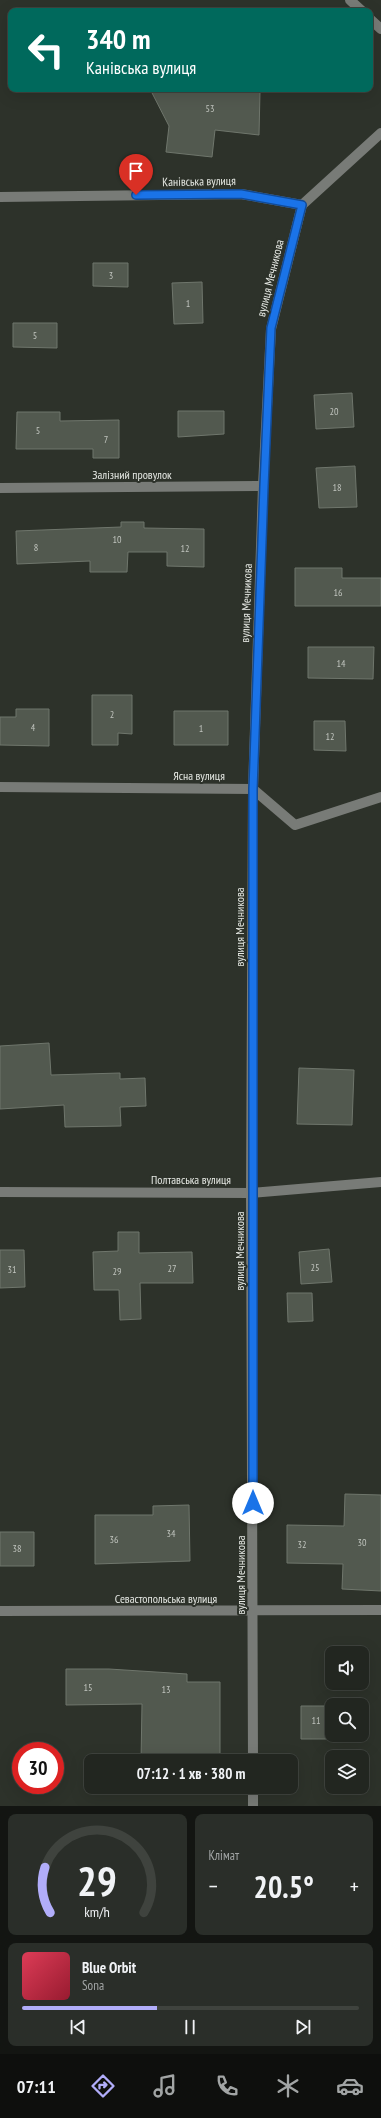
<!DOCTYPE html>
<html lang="uk">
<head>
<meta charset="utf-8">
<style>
  :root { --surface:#222620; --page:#2a2e29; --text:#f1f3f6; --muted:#a2a5a5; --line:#3f433e; --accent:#b1adfa }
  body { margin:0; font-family:"PT Sans Narrow",sans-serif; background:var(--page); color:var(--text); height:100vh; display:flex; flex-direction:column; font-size:15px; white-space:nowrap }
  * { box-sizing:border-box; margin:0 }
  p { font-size:13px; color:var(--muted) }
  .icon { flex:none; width:22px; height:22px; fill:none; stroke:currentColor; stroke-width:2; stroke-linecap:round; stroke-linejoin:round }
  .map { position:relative; height:1806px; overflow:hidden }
  .panel { display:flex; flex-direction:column; gap:8px; padding:8px; background:#131512; flex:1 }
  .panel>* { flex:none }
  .hud { position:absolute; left:8px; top:8px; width:365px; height:84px; border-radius:8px; box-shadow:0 4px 16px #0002,0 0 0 1px var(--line); background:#00695c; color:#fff; overflow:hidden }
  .fabs { position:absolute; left:325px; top:1646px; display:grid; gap:8px }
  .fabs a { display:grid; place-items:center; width:44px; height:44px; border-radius:8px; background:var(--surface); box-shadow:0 4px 16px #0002,0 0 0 1px var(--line); font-size:20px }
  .speed { position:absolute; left:12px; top:1742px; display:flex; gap:8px; font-size:20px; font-weight:700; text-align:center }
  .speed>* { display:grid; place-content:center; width:52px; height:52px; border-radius:50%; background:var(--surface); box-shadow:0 4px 16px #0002,0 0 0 1px var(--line); line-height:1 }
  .speed .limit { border:6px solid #d22; background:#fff; color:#111 }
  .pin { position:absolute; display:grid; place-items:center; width:34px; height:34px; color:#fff; margin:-41px -17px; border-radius:50% 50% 50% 0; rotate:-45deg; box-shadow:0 0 4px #0007 }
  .pin .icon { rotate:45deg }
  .me { position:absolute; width:44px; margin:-22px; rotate:0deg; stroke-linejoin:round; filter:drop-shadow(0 0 3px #0008) }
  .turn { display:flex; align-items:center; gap:14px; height:84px; padding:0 12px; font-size:18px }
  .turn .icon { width:52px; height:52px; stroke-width:2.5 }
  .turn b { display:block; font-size:28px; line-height:34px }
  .big { font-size:30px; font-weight:700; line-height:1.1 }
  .panel .card { flex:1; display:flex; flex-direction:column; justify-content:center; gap:6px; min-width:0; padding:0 14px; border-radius:8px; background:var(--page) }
  .panel .dial { align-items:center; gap:0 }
  .dial svg { height:104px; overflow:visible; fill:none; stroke:var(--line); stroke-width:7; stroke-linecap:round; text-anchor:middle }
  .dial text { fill:var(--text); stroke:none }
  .song { display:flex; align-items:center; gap:12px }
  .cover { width:48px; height:48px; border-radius:6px; background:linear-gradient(135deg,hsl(350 70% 55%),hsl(350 70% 35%)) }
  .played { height:4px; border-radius:2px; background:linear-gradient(90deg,var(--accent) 40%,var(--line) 40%) }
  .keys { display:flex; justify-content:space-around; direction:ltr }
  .heat { display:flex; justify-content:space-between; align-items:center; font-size:22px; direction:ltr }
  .panel .tiles { flex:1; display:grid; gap:8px; grid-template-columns:1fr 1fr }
  .card:last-child { grid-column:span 2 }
  .trip { position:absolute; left:84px; top:1754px; width:214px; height:40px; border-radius:8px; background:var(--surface); box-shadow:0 4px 16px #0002,0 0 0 1px var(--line); font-weight:700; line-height:40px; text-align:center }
  .tabs { display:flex; height:64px; justify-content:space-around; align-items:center; background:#0e0f0d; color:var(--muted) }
  .tabs .icon { width:28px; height:28px }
  .tabs .selected { color:var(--accent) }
  .tabs b { font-size:18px; color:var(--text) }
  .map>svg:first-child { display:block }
  .building { fill:#52594f; stroke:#6f766c }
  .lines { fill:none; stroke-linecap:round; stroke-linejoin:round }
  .minor { stroke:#787b77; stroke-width:10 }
  .route-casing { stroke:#114b97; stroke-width:10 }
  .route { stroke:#1a73e8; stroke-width:7 }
  .labels { text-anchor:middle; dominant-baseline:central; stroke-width:4; stroke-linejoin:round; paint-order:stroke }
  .number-label { font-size:10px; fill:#c0c4be }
  .street-label { font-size:12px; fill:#e5e8e3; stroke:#2d322a }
</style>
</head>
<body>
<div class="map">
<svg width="381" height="1806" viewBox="0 0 381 1806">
  <rect width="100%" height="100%" fill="#2d322a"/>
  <!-- building -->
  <path class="building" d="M 150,89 L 260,91 L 259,135 L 215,130 L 212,157 L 166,152 L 169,126 Z
    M 93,263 L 128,263 L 128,287 L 93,286 Z
    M 202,282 L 203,323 L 174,324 L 172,283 Z
    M 13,323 L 57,323 L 57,348 L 13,347 Z
    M 352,393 L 354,427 L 316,429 L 314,395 Z
    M 178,411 L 224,411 L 224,434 L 178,437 Z
    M 17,412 L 60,412 L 60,421 L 119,420 L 119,458 L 93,458 L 93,449 L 16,449 Z
    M 355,466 L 357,507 L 319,508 L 316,468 Z
    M 121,522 L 144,522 L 144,528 L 204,529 L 204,567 L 167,566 L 167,552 L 128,552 L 127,572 L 90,572 L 90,561 L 17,564 L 16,531 L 121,527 Z
    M 295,568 L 342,568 L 342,578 L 381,578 L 381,606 L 295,606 Z
    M 308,647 L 374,647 L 373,679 L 308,678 Z
    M 92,695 L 132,695 L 132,734 L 118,733 L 118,745 L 92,745 Z
    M 16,709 L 49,709 L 49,746 L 0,745 L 0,717 L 16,717 Z
    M 174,711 L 228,711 L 228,745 L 174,745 Z
    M 314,721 L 345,721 L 346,751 L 314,750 Z
    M 49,1043 L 51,1075 L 120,1073 L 120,1079 L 145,1078 L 146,1106 L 120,1107 L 121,1126 L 65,1127 L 64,1105 L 0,1109 L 0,1046 Z
    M 299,1068 L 354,1070 L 352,1125 L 297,1124 Z
    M 118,1232 L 139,1232 L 139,1253 L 192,1252 L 193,1283 L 140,1283 L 141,1319 L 120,1320 L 119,1290 L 94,1290 L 93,1252 L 118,1251 Z
    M 329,1249 L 332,1282 L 301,1284 L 299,1252 Z
    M 0,1250 L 24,1250 L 25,1287 L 0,1288 Z
    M 287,1293 L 312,1293 L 313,1321 L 288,1322 Z
    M 345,1494 L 381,1495 L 381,1591 L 342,1589 L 343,1564 L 287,1563 L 287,1525 L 344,1526 Z
    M 189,1505 L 190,1561 L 95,1564 L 95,1515 L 153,1515 L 153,1506 Z
    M 0,1532 L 34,1532 L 34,1566 L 0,1566 Z
    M 66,1669 L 109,1669 L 187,1674 L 187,1682 L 220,1682 L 220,1761 L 141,1761 L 142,1704 L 66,1705 Z
    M 301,1706 L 332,1706 L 332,1739 L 301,1739 Z"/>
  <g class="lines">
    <!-- minor -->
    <path class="minor" d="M 350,0 L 362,11
      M 370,19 L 381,29
      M 0,197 L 241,194 L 302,205
      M 0,488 L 263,486
      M 0,787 L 253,789 L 295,825 L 381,797
      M 0,1192 L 251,1193 L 381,1182
      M 0,1611 L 381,1610
      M 253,1761 L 251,1193 L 253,789 L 263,486 L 271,329 L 302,205 L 381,133
      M 253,1787 L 253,1806"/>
  </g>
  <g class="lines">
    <!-- route casing -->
    <g class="route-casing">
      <path id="route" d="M 136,195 L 241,194 L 302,205 L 271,328 L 264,486 L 253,789 L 253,1503"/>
    </g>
    <!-- route -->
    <use href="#route" class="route"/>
  </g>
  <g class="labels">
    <!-- number labels -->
    <g class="number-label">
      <text x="210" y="108">53</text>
      <text x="111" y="275">3</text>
      <text x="188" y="303">1</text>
      <text x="35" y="335">5</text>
      <text x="334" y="411">20</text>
      <text x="38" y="430">5</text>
      <text x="106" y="439">7</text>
      <text x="337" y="487">18</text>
      <text x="117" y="539">10</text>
      <text x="36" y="547">8</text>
      <text x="185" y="548">12</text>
      <text x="338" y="592">16</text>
      <text x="341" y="663">14</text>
      <text x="112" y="714">2</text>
      <text x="33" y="727">4</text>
      <text x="201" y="728">1</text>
      <text x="330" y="736">12</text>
      <text x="315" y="1267">25</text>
      <text x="172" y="1268">27</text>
      <text x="12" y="1269">31</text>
      <text x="117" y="1271">29</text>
      <text x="171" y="1533">34</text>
      <text x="114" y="1539">36</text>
      <text x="362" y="1542">30</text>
      <text x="302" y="1544">32</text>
      <text x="17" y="1548">38</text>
      <text x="88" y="1687">15</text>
      <text x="166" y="1689">13</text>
      <text x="316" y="1720">11</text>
    </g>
    <!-- street labels -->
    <g class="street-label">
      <text transform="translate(199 181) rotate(-1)">Канівська вулиця</text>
      <text transform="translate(270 278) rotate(-76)">вулиця Мечникова</text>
      <text x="132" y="474">Залізний провулок</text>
      <text transform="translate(246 603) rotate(-88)">вулиця Мечникова</text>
      <text x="199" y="775">Ясна вулиця</text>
      <text transform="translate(239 927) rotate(-90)">вулиця Мечникова</text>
      <text x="191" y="1179">Полтавська вулиця</text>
      <text transform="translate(239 1251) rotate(-90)">вулиця Мечникова</text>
      <text transform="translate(240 1575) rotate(-90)">вулиця Мечникова</text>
      <text x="166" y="1598">Севастопольська вулиця</text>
    </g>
  </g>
</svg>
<div class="fabs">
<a><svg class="icon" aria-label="sound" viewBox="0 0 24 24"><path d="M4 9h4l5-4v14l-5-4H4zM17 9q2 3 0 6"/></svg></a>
<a><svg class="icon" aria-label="search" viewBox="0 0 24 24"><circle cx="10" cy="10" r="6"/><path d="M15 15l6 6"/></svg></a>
<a><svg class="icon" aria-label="layers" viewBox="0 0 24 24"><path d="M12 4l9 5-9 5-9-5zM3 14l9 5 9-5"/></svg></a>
</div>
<div class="speed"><div class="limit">30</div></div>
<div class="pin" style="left:136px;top:195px;background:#d93025"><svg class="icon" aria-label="arrive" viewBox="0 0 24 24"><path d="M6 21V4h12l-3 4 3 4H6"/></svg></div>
<svg class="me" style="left:253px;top:1503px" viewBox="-20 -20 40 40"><circle r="19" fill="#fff"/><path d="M0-13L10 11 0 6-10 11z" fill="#1a73e8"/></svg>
<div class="trip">07:12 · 1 хв · 380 m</div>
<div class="hud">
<div class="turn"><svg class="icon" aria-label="left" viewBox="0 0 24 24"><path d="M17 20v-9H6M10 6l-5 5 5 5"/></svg><div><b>340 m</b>Канівська вулиця</div></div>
</div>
</div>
<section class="panel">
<div class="tiles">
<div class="card dial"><svg viewBox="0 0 100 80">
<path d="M14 69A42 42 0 1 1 86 69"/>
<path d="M14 69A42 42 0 0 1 10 34" stroke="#b1adfa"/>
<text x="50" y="56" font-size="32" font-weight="700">29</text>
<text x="50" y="72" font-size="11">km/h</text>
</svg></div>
<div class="card"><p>Клімат</p>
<div class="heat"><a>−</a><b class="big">20.5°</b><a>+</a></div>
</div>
<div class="card">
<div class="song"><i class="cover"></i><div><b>Blue Orbit</b><p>Sona</p></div></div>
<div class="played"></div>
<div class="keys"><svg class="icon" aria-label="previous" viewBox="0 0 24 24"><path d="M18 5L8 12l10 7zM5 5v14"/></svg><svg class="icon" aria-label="pause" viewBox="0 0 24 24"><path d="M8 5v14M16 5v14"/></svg><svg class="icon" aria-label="next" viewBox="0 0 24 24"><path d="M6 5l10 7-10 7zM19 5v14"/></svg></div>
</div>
</div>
</section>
<nav class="tabs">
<b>07:11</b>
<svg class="icon selected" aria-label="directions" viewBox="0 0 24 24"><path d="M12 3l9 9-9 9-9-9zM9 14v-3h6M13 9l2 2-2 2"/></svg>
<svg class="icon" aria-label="music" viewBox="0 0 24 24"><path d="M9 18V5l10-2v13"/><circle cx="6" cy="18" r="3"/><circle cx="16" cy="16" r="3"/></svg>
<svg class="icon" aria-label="phone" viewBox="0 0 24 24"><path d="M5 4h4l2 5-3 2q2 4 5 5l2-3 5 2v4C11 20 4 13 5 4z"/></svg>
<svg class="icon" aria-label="climate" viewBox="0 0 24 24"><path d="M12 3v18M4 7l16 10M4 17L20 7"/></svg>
<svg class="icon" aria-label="car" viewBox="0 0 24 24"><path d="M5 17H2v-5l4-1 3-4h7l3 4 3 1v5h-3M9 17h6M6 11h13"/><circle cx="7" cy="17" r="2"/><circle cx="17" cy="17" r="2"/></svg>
</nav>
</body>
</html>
